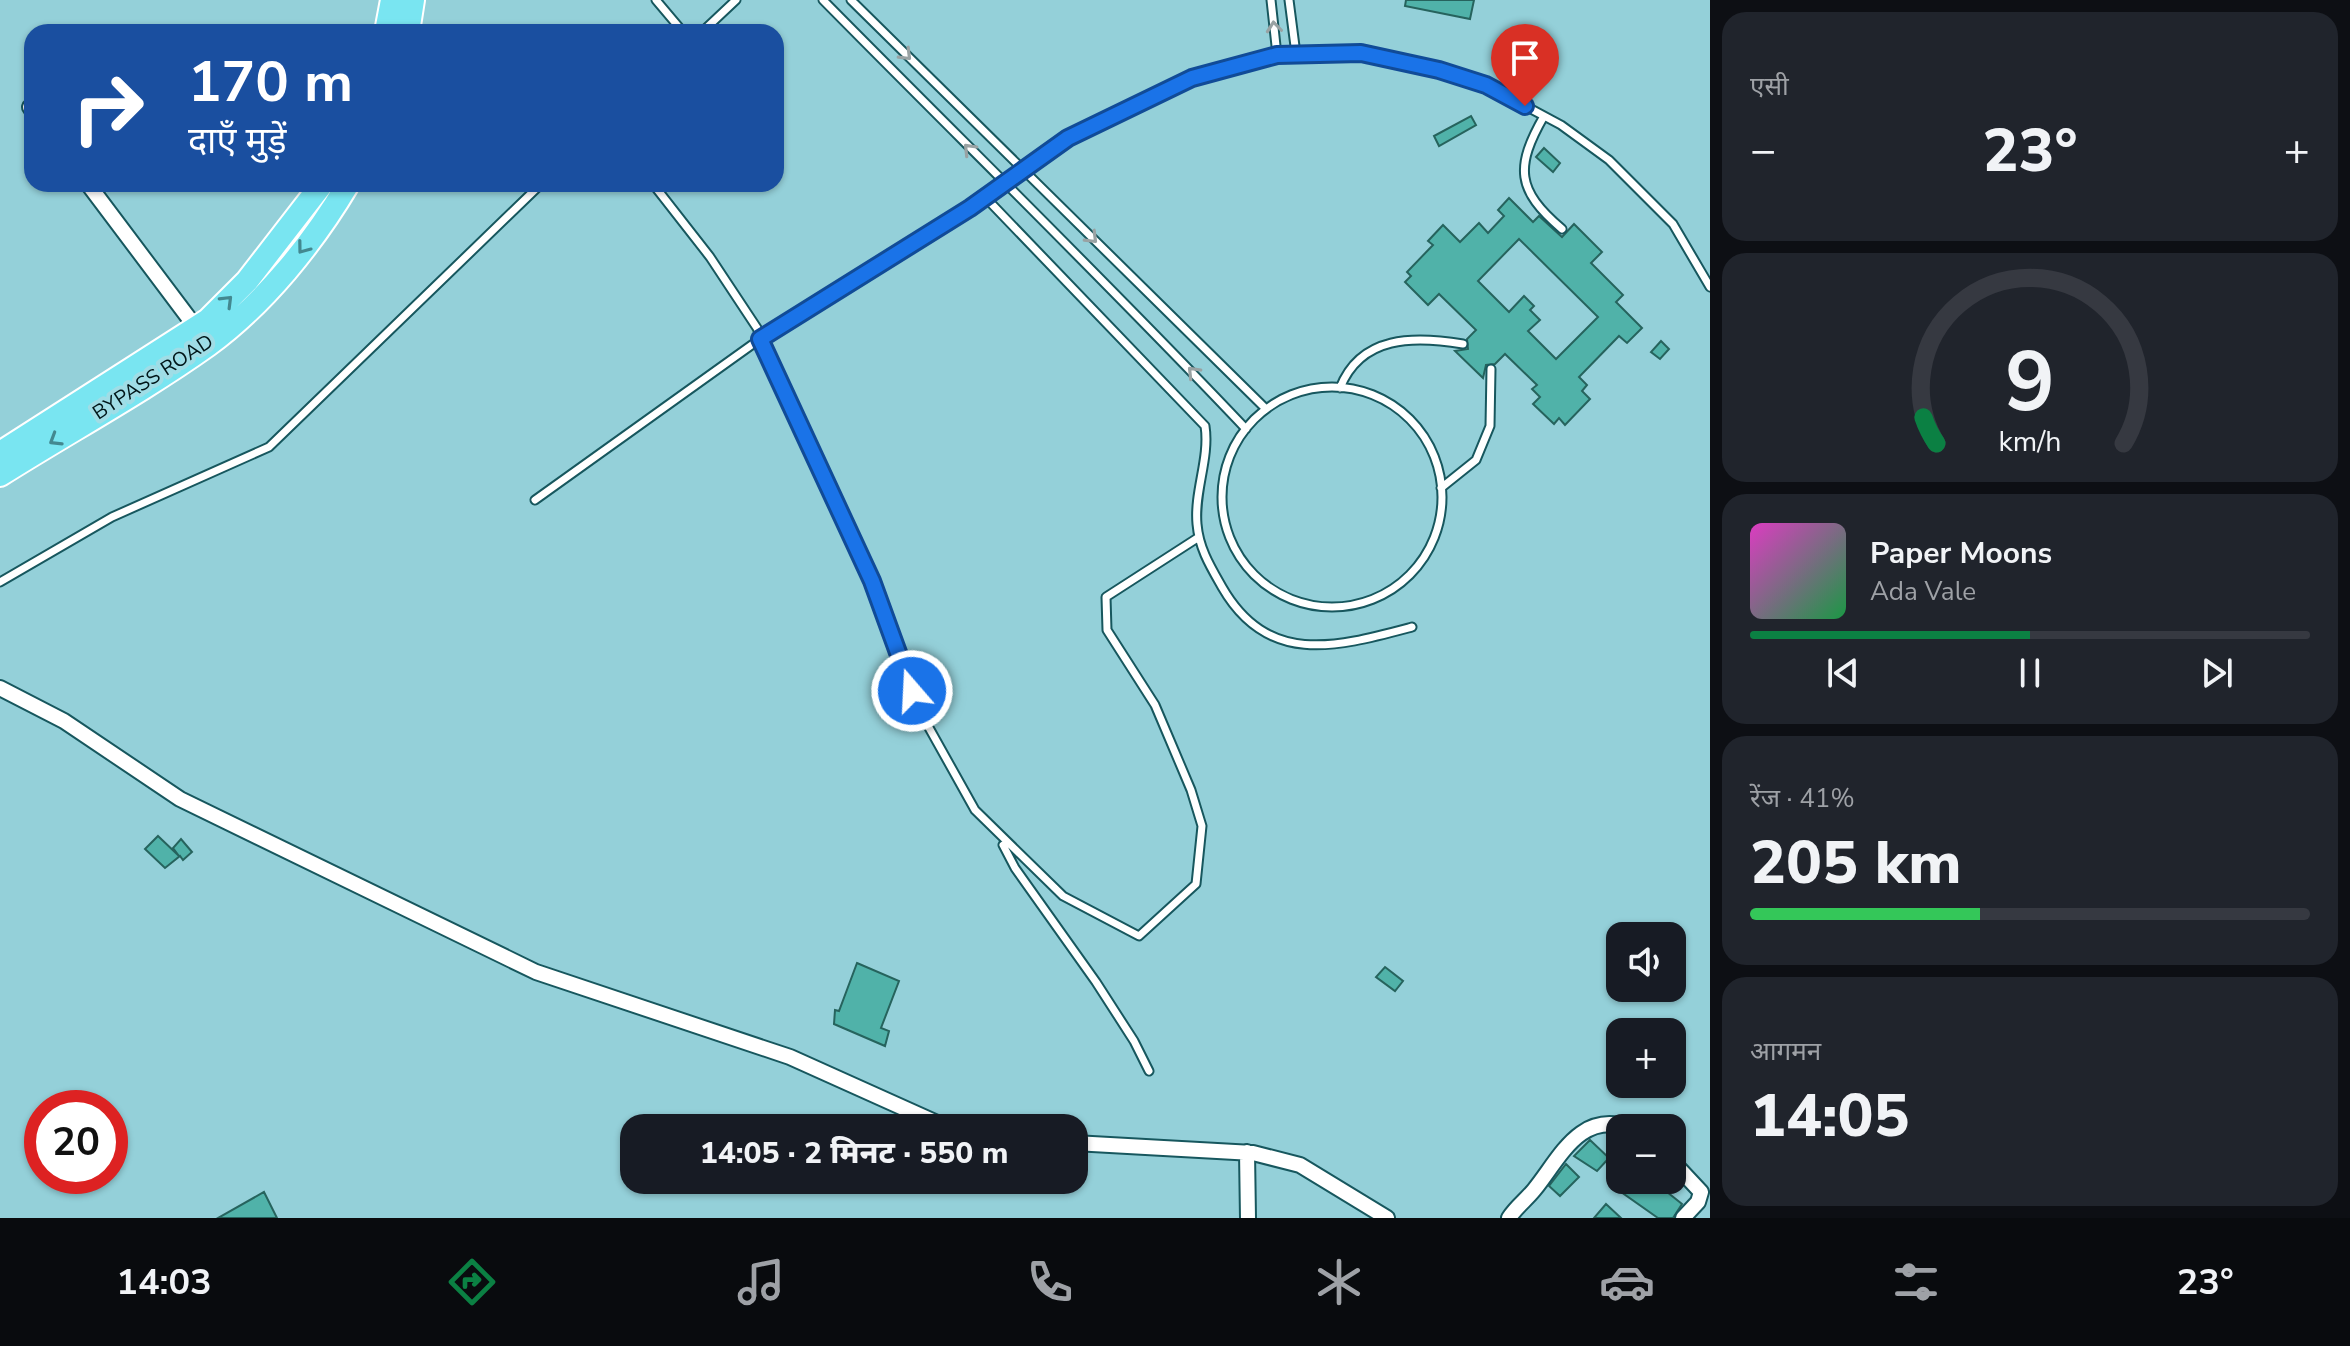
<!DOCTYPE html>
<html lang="hi">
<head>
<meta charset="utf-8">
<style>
  :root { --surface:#171b24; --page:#20242c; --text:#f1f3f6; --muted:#9ea1a6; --line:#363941; --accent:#0b8043 }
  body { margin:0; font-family:"Nunito Sans","Noto Sans Devanagari",sans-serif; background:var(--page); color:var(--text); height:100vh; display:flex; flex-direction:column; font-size:30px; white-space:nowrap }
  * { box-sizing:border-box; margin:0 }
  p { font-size:26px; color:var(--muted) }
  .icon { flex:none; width:44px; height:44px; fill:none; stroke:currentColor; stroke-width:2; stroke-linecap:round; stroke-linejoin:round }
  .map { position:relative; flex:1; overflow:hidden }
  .sheet { display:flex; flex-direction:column; gap:12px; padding:12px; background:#0d0f14; width:640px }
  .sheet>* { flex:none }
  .top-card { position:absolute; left:24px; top:24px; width:760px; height:168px; border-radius:24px; box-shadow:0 2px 6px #0004; background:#1a4fa0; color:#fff; overflow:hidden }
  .buttons { position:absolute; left:1606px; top:922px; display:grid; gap:16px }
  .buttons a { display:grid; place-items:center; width:80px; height:80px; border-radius:16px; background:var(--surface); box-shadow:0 2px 6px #0004; font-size:40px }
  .speed { position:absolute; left:24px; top:1090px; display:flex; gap:16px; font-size:40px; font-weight:700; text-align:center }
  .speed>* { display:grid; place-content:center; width:104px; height:104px; border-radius:50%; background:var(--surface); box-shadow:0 2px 6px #0004; line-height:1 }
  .speed .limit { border:12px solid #d22; background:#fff; color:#111 }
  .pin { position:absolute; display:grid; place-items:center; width:68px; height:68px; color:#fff; margin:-82px -34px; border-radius:50% 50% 50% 0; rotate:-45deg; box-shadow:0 0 8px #0007 }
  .pin .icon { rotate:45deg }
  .me { position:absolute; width:88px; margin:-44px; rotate:341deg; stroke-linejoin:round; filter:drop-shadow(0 0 6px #0008) }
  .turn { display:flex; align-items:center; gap:28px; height:168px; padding:0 32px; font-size:36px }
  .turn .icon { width:104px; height:104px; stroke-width:2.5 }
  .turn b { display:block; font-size:56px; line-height:68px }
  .big { font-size:60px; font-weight:800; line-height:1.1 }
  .sheet .widget { flex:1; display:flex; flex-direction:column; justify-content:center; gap:12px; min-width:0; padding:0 28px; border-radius:24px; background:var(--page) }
  .sheet .dial { align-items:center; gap:0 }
  .dial svg { height:208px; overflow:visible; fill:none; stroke:var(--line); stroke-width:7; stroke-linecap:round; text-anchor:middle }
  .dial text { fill:var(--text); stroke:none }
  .song { display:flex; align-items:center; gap:24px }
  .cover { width:96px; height:96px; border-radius:12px; background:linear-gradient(135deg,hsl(310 70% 55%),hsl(140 70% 35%)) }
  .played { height:8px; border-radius:4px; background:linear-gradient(90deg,var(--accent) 50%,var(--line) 50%) }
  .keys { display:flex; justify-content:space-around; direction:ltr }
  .heat { display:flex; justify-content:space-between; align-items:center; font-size:44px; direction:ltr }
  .charge { height:12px; border-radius:6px; background:linear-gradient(90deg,#34c759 41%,var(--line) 0) }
  .trip { position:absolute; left:620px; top:1114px; width:468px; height:80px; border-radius:24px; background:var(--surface); box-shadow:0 2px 6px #0004; font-weight:800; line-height:80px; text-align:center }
  .tabs { display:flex; height:128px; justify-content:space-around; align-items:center; background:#090b0e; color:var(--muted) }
  .tabs .icon { width:56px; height:56px }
  .tabs .selected { color:var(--accent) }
  .tabs b { font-size:36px; color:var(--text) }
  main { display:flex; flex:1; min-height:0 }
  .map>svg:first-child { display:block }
  .building { fill:#50b2a9; stroke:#26635d; stroke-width:2; fill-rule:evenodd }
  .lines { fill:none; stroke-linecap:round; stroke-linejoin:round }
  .service-casing { stroke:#17575e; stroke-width:11 }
  .minor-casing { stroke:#17575e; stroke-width:18 }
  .primary-casing { stroke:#fff; stroke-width:26 }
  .service { stroke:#fff; stroke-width:7 }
  .minor { stroke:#fff; stroke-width:14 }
  .primary { stroke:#79e5f1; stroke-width:22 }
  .oneway { stroke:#99a2a3 }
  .oneway2 { stroke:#438890 }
  .route-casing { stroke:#114b97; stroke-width:20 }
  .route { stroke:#1a73e8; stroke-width:14 }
  .labels { text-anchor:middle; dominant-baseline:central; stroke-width:8; stroke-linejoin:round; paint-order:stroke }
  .street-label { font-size:20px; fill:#001619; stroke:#a0dde6 }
</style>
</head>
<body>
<main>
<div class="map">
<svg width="1710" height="1218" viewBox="0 0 1710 1218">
  <rect width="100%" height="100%" fill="#94d0d9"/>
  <!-- building -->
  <path class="building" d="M 1406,0 L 1474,0 L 1470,19 L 1405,6 Z
    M 1471,116 L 1476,125 L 1439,146 L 1434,136 Z
    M 1544,148 L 1560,163 L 1553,172 L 1536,157 Z
    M 1509,198 L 1533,222 L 1539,216 L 1562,237 L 1574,224 L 1602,252 L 1591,263 L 1623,295 L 1616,302 L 1642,328 L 1627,343 L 1619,336 L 1579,377 L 1587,385 L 1582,391 L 1590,399 L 1565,425 L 1559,418 L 1554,424 L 1533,404 L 1540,397 L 1532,389 L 1537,385 L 1505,354 L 1495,364 L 1486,365 L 1483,378 L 1455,351 L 1468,349 L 1467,339 L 1476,330 L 1439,294 L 1428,305 L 1405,282 L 1411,276 L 1407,272 L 1433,245 L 1428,241 L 1443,225 L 1460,242 L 1479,223 L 1488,233 L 1504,216 L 1498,210 ZM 1519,239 L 1598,317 L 1556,359 L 1528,331 L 1540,320 L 1530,310 L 1534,306 L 1524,296 L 1509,312 L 1478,281 Z
    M 1661,341 L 1669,349 L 1660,359 L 1651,352 Z
    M 158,836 L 179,856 L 173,848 L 181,839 L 192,852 L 183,860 L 180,856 L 165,868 L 145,849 Z
    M 857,963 L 899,981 L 881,1028 L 889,1031 L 885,1046 L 834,1024 L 835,1010 L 839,1011 Z
    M 1385,967 L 1403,981 L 1395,991 L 1376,977 Z
    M 1590,1140 L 1609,1158 L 1597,1171 L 1574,1156 Z
    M 1566,1164 L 1579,1177 L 1560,1196 L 1549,1186 Z
    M 1620,1180 L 1634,1185 L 1638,1180 L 1652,1180 L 1682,1204 L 1673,1218 L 1658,1218 L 1614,1187 Z
    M 264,1192 L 277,1218 L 218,1218 Z
    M 1606,1204 L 1621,1218 L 1594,1218 Z"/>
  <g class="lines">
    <!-- service casing -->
    <g class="service-casing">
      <path id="service" d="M 656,0 L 683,32
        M 823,0 C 964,143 1108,283 1246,429
        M 851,0 L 1266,409
        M 1271,0 L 1277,55
        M 1289,0 L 1296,54
        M 702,32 L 736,0
        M 1544,116 C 1515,167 1516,190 1562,229
        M 653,184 L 710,257 L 757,328 L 787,402 L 872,581 L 918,708 L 975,810 L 1063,896 L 1139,936 L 1196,884 L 1202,826 L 1191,790 L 1155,705 L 1107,630 L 1106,597 L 1199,537
        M 985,197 L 1205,426 C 1210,458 1194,491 1197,524 C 1199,548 1210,566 1222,587 C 1268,667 1337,647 1412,627
        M1222 497a110 110 0 1 1 220 0a110 110 0 1 1-220 0Z
        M 1340,388 C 1361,335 1414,336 1463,344
        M 1441,488 L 1476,460 L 1490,426 L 1491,369
        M 535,500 L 760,339 L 970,208 L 1068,138 L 1192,78 L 1277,55 L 1361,53 L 1439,70 L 1486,85 L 1561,125 L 1609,160 L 1673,224 L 1710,287
        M 0,582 L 112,517 L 269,447 L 541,184
        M 1003,845 L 1015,868 L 1096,982 L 1134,1041 L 1149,1071"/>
    </g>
    <!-- minor casing -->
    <g class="minor-casing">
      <path id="minor" d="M 30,107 L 32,110
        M 88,184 L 197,329
        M 0,688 L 64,721 L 180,799 L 536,972 L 790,1057 L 948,1128
        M 1074,1143 L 1253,1153 L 1300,1165 L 1387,1218
        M 1247,1152 L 1248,1218
        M 1672,1161 L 1701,1192 L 1698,1202 L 1683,1218
        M 1509,1218 C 1516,1207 1526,1200 1534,1190 C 1560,1158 1580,1110 1630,1128"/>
    </g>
    <!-- primary casing -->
    <g class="primary-casing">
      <path id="primary" d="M 386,32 L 392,0
        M 408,32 L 413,0
        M 0,453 L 208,320 L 247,281 L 322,184
        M 0,475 C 68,432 142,392 208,345 C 264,304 313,243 348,184"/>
    </g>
    <!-- service -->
    <use href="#service" class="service"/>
    <!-- minor -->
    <use href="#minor" class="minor"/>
    <!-- primary -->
    <use href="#primary" class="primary"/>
  </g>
  <!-- one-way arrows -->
  <defs><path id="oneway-chevron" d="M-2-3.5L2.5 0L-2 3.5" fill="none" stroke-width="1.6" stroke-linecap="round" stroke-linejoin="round" transform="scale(2)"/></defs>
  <g class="oneway">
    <use href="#oneway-chevron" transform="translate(1274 27) rotate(-96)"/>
    <use href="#oneway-chevron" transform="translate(906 55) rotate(45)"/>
    <use href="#oneway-chevron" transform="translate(969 149) rotate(-134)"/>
    <use href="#oneway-chevron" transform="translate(1092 238) rotate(45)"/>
    <use href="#oneway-chevron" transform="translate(1193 372) rotate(-134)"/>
  </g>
  <g class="oneway2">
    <use href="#oneway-chevron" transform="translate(303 248) rotate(127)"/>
    <use href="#oneway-chevron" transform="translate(227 301) rotate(-45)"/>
    <use href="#oneway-chevron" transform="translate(55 440) rotate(148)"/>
  </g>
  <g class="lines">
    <!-- route casing -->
    <g class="route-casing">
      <path id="route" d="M 912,691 L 872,581 L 760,339 L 970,208 L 1068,138 L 1192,78 L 1277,55 L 1361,53 L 1439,70 L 1486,85 L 1525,106"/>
    </g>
    <!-- route -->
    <use href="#route" class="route"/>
  </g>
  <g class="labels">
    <!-- street labels -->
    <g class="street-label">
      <text transform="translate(153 377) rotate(-33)">BYPASS ROAD</text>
    </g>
  </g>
</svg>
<div class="buttons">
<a><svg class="icon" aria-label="sound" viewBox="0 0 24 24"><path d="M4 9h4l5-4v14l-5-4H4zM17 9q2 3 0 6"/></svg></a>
<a>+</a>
<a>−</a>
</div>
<div class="speed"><div class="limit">20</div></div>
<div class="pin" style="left:1525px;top:106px;background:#d93025"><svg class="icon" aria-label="arrive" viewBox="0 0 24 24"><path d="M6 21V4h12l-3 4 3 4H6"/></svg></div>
<svg class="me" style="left:912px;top:691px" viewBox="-20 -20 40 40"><circle r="17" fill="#1a73e8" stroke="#fff" stroke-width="3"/><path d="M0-11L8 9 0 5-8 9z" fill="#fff"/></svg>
<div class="trip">14:05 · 2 मिनट · 550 m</div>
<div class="top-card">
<div class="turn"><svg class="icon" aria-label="right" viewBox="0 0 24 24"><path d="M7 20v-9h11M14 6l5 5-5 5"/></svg><div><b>170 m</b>दाएँ मुड़ें</div></div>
</div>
</div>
<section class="sheet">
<div class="widget"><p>एसी</p>
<div class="heat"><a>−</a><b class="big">23°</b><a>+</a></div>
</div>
<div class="widget dial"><svg viewBox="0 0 100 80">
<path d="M14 69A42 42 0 1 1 86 69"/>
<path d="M14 69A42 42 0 0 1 9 59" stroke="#0b8043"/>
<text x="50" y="56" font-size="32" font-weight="700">9</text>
<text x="50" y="72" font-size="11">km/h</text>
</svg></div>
<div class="widget">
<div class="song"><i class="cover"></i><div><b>Paper Moons</b><p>Ada Vale</p></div></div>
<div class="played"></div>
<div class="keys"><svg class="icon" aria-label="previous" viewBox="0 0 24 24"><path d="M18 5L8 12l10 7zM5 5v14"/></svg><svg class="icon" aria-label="pause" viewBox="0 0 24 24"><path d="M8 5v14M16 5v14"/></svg><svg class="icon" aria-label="next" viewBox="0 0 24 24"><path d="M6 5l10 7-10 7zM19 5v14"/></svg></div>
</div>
<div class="widget"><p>रेंज · 41%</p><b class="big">205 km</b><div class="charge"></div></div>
<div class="widget"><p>आगमन</p><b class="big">14:05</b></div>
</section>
</main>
<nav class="tabs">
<b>14:03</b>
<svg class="icon selected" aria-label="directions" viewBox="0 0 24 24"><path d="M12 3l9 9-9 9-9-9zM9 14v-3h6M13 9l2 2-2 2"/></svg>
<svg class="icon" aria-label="music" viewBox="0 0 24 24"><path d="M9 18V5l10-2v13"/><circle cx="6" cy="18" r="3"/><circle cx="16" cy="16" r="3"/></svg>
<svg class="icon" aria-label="phone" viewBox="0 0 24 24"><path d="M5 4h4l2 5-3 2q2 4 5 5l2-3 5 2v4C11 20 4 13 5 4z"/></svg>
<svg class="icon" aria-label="climate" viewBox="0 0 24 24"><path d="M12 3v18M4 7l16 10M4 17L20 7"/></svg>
<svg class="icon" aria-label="car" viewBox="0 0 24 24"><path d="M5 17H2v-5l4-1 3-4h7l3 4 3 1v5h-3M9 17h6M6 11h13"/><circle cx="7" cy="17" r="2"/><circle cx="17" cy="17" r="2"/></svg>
<svg class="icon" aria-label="filters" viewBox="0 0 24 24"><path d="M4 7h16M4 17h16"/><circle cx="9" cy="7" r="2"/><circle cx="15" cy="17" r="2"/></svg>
<b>23°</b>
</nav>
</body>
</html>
